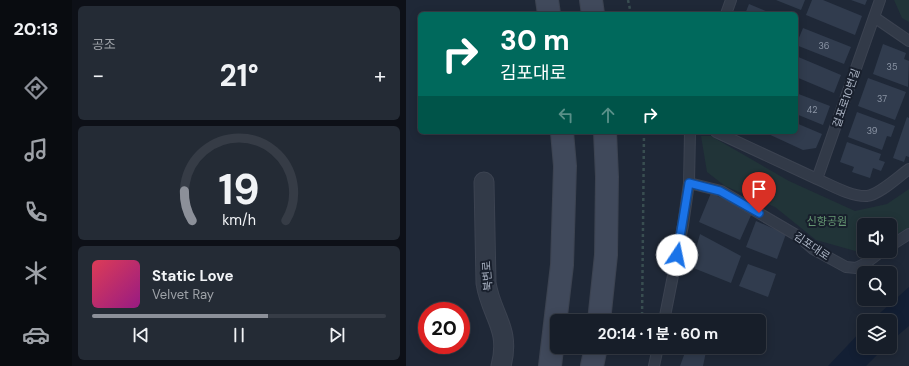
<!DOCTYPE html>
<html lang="ko">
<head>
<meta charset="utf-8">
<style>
  :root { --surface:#171e29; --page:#242b35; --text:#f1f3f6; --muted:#9ea2a8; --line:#363c46; --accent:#8c9099 }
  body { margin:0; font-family:"DM Sans","Noto Sans KR",sans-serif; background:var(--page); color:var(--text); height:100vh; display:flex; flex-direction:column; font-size:15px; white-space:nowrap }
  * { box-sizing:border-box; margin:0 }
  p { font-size:13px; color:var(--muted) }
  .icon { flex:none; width:22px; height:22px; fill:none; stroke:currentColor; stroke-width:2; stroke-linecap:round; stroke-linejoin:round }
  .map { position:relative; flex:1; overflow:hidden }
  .details { display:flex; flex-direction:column; gap:6px; padding:6px; background:#0d1017; width:334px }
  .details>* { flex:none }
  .guide { position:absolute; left:12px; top:12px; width:380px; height:122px; border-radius:6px; box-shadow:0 2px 10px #0003,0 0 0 1px var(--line); background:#00695c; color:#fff; overflow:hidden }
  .controls { position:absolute; left:451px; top:218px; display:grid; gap:8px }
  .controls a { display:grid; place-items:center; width:40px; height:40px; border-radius:6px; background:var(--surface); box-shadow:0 2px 10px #0003,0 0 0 1px var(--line); font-size:20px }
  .speed { position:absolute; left:12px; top:302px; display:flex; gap:8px; font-size:20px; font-weight:700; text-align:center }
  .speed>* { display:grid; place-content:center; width:52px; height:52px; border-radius:50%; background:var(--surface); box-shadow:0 2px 10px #0003,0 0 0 1px var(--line); line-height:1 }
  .speed .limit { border:6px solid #d22; background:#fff; color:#111 }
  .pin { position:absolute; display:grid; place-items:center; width:34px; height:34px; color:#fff; margin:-41px -17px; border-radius:50% 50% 50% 0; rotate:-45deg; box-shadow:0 0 4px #0007 }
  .pin .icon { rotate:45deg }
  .me { position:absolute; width:44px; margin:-22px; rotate:11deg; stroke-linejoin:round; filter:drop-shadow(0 0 3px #0008) }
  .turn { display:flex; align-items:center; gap:14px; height:84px; padding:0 16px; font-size:18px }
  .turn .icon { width:52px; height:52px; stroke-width:2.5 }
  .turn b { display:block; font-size:28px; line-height:34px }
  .lanes { display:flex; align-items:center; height:38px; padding:0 16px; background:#0003; justify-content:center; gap:20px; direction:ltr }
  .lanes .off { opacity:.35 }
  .big { font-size:30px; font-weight:700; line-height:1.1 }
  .details .tile { flex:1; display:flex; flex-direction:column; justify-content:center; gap:6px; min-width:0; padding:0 14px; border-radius:6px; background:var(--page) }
  .details .dial { align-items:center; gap:0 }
  .dial svg { height:104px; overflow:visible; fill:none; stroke:var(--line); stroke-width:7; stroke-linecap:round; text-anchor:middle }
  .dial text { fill:var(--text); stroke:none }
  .song { display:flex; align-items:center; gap:12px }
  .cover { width:48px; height:48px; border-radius:6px; background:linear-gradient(135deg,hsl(350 70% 55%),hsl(310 70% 35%)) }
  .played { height:4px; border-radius:2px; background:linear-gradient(90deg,var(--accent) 60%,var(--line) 60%) }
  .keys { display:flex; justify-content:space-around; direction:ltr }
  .heat { display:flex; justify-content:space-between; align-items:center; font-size:22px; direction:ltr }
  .trip { position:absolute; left:144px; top:314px; width:216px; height:40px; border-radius:6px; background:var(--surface); box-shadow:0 2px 10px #0003,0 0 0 1px var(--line); font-weight:700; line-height:40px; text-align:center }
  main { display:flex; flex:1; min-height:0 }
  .tabs { display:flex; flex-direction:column; width:72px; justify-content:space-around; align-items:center; background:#090c10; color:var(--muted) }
  .tabs .icon { width:28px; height:28px }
  .tabs .on { color:var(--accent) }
  .tabs b { font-size:18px; color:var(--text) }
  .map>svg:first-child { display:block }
  .green { fill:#213438 }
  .water { fill:#131f34 }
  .building { fill:#313c4e }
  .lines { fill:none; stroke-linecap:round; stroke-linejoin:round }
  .service-casing { stroke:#3c4351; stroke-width:12 }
  .minor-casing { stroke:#3c4351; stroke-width:21 }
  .secondary-casing { stroke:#3c4351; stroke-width:24 }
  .path { stroke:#394e51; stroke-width:2.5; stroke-dasharray:3 3; stroke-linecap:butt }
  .service { stroke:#323a48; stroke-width:10 }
  .minor { stroke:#323a48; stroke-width:19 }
  .secondary { stroke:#40495b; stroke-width:22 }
  .route-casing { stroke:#114b97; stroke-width:10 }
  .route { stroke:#1a73e8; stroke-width:7 }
  .labels { text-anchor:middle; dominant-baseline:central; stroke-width:4; stroke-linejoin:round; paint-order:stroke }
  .number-label { font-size:9px; fill:#8b95a5 }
  .street-label { font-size:11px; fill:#acb5c5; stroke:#181f2c }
  .park-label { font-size:11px; fill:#649571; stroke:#181f2c }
</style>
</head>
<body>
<main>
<nav class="tabs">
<b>20:13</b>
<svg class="icon on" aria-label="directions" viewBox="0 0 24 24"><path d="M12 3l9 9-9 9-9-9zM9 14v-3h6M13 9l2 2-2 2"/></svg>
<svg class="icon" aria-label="music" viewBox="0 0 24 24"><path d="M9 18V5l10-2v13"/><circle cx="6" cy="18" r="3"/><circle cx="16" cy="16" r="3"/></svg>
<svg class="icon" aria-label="phone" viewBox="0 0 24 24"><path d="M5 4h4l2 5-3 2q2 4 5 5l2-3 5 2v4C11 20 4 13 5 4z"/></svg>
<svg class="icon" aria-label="climate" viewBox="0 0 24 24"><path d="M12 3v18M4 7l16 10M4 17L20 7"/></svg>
<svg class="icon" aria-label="car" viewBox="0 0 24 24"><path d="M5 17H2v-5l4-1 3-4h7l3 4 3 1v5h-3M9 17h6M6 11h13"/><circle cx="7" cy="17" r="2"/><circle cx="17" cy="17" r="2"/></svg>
</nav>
<section class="details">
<div class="tile"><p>공조</p>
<div class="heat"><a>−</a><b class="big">21°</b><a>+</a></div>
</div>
<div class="tile dial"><svg viewBox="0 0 100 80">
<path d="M14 69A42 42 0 1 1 86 69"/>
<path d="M14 69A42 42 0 0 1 8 46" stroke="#8c9099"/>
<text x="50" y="56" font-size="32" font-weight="700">19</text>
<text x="50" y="72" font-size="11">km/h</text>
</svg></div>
<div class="tile">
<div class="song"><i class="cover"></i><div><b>Static Love</b><p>Velvet Ray</p></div></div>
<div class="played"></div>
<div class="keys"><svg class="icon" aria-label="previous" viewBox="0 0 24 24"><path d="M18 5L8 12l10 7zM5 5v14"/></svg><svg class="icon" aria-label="pause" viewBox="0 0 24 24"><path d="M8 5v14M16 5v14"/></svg><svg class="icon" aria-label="next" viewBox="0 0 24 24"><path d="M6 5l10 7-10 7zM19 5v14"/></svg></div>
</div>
</section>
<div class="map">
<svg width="503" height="366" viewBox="0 0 503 366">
  <rect width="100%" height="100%" fill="#1f2837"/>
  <!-- green -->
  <path class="green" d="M 488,0 L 503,0 L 503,22 L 496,18 Z
    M 295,136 L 305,136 L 383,181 L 449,211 L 481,204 L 503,189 L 503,228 L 484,237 L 484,225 L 458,225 L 458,250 L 453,252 L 410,240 L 369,207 L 319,186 L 301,172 Z"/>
  <!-- water -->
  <path class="water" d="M 503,287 L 503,326 L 484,342 L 484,321 L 465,321 Z
    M 458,328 L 458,347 L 479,347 L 460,366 L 422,366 Z"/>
  <!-- building -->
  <path class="building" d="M 370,0 L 399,0 L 395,10 Z
    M 406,0 L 417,0 L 456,16 L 449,35 L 400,15 Z
    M 445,0 L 461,0 L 459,5 Z
    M 343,4 L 367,14 L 339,14 Z
    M 397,28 L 445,47 L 438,64 L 390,45 Z
    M 477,44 L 500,53 L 498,59 L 503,61 L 502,87 L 467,74 Z
    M 390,56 L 435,75 L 428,93 L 390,77 Z
    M 462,78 L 500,92 L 489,120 L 452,106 Z
    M 390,93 L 424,106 L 417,125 L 390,114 Z
    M 451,112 L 489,126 L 485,137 L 481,136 L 476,150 L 442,137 Z
    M 501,117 L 503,118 L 503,157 L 500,156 L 498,162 L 487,158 Z
    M 390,123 L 416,134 L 410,148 L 397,150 L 358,132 L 390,132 Z
    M 441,142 L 475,154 L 473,160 L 479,162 L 475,171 L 467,168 L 464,178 L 446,172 L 448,167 L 434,162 Z
    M 305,193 L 346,213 L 334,240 L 293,222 Z
    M 350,221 L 380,234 L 371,259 L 340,247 Z
    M 294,234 L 335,256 L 325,283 L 285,267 Z
    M 342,264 L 370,274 L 362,297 L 333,286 Z
    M 281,347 L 301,347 L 297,366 L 274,366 Z"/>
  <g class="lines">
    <!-- service casing -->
    <g class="service-casing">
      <path id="service" d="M 320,14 L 325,0
        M 468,17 L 503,41
        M 310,132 L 411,179 L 474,0
        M 411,179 C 425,185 445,197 461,196 C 473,195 493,176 503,169
        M 283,183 L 284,132
        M 484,246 L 503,234
        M 258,321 L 277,225 L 283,183 L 315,191 L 392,236 L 407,249 L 440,267 L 450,268 L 460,263 L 476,251
        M 248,366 L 252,347"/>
    </g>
    <!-- minor casing -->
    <g class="minor-casing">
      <path id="minor" d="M 78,182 L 80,283 C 85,316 105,328 95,366"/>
    </g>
    <!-- secondary casing -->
    <g class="secondary-casing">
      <path id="secondary" d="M 141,0 L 143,14
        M 185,0 L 187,14
        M 193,321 L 200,255 L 201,177 L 199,132
        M 144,366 L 156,265 L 159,166 L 156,132
        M 186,366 L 190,347"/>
    </g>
    <!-- path -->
    <path class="path" d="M 222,0 L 225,14
      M 236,321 L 238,132"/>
    <!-- service -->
    <use href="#service" class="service"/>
    <!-- minor -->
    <use href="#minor" class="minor"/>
    <!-- secondary -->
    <use href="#secondary" class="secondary"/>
  </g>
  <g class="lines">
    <!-- route casing -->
    <g class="route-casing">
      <path id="route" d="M 271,255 L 283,183 L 314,191 L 353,213"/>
    </g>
    <!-- route -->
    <use href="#route" class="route"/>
  </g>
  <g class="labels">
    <!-- number labels -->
    <g class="number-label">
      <text x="418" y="46">36</text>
      <text x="486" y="67">35</text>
      <text x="476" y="99">37</text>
      <text x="406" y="110">42</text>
      <text x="466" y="131">39</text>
    </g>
    <!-- street labels -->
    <g class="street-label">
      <text transform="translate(440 98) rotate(-71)">걸포로10번길</text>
      <text transform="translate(406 246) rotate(34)">김포대로</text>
      <text transform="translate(81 276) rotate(-94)">북변로</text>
    </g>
    <!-- park labels -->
    <g class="park-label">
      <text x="421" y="221">신향공원</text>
    </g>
  </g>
</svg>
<div class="controls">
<a><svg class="icon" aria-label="sound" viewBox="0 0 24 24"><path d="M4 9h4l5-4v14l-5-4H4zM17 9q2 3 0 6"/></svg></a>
<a><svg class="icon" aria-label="search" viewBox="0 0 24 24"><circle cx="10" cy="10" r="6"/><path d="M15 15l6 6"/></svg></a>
<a><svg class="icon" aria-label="layers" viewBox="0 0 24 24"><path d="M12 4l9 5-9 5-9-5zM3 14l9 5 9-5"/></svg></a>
</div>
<div class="speed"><div class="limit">20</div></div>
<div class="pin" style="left:353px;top:213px;background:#d93025"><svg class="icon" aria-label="arrive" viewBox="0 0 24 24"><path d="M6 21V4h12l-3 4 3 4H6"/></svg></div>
<svg class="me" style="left:271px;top:255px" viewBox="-20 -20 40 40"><circle r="19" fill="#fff"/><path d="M0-13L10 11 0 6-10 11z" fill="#1a73e8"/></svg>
<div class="trip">20:14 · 1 분 · 60 m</div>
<div class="guide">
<div class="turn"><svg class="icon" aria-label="right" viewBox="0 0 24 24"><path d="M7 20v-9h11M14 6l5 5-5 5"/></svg><div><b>30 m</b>김포대로</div></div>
<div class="lanes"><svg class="icon off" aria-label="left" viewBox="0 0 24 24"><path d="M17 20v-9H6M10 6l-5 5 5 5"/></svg><svg class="icon off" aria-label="ahead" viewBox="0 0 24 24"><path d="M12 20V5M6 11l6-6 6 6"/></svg><svg class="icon" aria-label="right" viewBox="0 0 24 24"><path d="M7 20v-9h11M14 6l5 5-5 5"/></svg></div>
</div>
</div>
</main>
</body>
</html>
